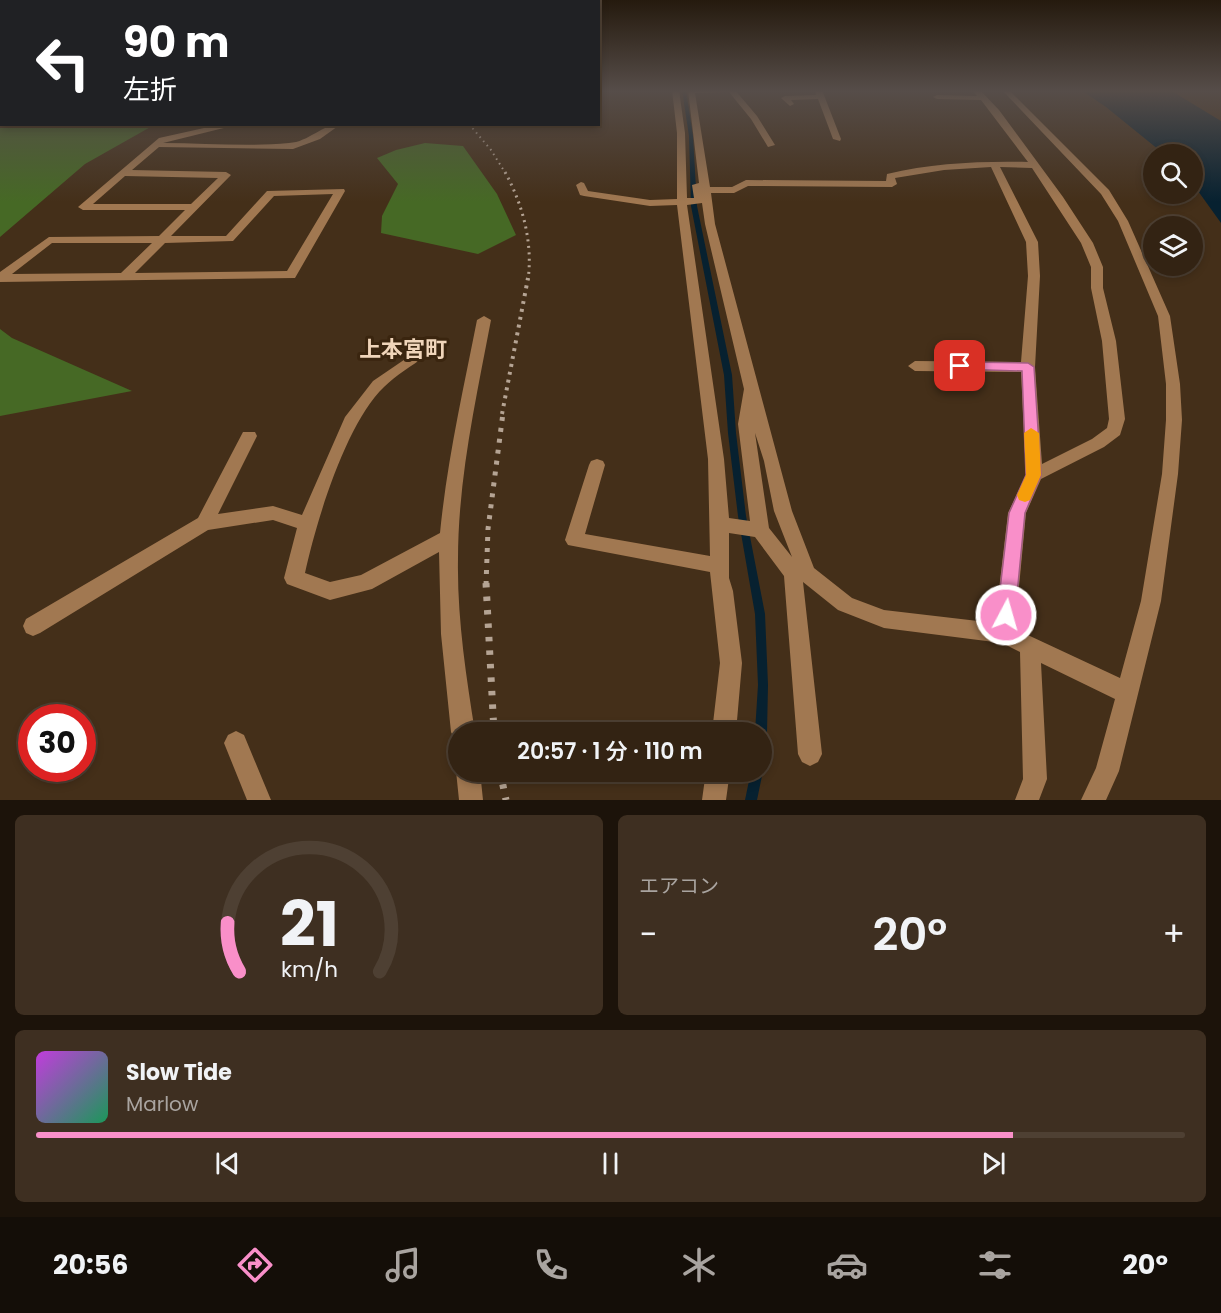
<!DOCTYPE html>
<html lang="ja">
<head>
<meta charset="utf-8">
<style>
  :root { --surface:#332313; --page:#3e2f21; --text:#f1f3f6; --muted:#a9a4a0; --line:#4e4033; --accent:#f98fc9 }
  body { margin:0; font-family:Poppins,"Noto Sans JP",sans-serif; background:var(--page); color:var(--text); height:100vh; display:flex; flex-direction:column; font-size:22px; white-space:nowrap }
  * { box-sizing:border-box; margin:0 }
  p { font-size:20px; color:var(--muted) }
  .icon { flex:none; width:33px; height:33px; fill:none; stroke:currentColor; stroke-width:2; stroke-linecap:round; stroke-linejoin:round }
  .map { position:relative; height:800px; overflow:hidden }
  .side { display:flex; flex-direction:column; gap:15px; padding:15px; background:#1c130a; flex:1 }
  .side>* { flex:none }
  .banner { position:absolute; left:0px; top:0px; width:600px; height:126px; box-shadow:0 3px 9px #0003,0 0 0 2px var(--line); background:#202124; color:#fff; overflow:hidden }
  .fabs { position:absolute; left:1143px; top:144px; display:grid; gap:12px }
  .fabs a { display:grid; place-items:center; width:60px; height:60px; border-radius:50%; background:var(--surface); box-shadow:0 3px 9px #0003,0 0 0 2px var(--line); font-size:30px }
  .speed { position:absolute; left:18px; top:704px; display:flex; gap:12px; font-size:30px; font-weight:700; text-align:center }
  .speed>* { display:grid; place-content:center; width:78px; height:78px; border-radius:50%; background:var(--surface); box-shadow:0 3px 9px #0003,0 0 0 2px var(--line); line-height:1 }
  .speed .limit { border:9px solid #d22; background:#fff; color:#111 }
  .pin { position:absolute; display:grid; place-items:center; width:51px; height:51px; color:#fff; margin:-26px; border-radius:12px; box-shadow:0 3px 9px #0006 }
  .me { position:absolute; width:66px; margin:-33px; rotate:6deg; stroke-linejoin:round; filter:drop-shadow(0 0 4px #0008) }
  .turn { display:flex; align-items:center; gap:21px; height:126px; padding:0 24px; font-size:27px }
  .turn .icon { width:78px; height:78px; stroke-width:2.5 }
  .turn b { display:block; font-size:42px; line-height:51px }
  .big { font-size:45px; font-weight:600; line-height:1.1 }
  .side .tile { flex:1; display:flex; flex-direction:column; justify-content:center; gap:9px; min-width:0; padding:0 21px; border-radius:9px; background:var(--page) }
  .side .dial { align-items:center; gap:0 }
  .dial svg { height:156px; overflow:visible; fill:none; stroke:var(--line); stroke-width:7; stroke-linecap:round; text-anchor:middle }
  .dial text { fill:var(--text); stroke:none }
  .song { display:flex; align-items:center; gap:18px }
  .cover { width:72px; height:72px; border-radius:9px; background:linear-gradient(135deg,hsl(290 70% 55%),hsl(150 70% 35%)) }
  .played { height:6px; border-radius:3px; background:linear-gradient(90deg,var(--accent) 85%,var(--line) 85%) }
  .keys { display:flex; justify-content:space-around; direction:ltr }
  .heat { display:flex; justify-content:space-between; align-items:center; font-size:33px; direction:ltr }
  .side .tiles { flex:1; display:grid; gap:15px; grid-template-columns:1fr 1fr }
  .tile:last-child { grid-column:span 2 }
  .trip { position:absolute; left:448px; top:722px; width:324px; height:60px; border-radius:30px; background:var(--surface); box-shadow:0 3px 9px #0003,0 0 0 2px var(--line); font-weight:600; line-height:60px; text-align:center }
  .dock { display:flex; height:96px; justify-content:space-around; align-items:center; background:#140e08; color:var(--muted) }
  .dock .icon { width:42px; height:42px }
  .dock .current { color:var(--accent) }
  .dock b { font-size:27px; color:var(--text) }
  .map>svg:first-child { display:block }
  .forest { fill:#466925 }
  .water { fill:#072130 }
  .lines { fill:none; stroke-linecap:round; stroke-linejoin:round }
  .stream { fill:#072130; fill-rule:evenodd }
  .minor { fill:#a17851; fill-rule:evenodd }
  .rail-far4 { stroke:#b5a494; stroke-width:2; stroke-dasharray:1.5 4; stroke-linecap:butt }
  .rail-far3 { stroke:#b5a494; stroke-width:3; stroke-dasharray:2 4.5; stroke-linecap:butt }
  .rail-far2 { stroke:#b5a494; stroke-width:4; stroke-dasharray:3 5; stroke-linecap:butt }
  .rail-far1 { stroke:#b5a494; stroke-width:5; stroke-dasharray:4 7; stroke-linecap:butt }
  .rail { stroke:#b5a494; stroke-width:7; stroke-dasharray:4.5 9; stroke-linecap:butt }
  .route { fill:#f98fc9; stroke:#a25d83; stroke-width:1.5 }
  .slow { fill:#f59e0b }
  .labels { text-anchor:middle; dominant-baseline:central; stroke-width:6; stroke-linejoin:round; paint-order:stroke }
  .quarter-label { font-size:22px; font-weight:bold; fill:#f0d5ba; stroke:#3a250f }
</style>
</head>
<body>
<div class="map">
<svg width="1221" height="800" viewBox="0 0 1221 800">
  <rect width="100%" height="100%" fill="#442f19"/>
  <!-- forest -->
  <path class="forest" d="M 0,90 L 2,124 L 154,125 L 85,164 L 0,237 Z
    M 425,143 L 463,146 L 497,194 L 516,235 L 478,254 L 381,233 L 382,216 L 398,184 L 377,158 L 396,150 Z
    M 0,329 L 12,338 L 132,391 L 0,416 Z"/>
  <!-- water -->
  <path class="water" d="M 1081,90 L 1170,90 L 1221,121 L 1221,223 L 1193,184 L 1192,154 L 1164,154 L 1106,107 Z"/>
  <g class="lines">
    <!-- stream -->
    <path class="stream" d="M 682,90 L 686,90 L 693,136 L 697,206 L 732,375 L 736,433 L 746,516 L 765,614 L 768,685 L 767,732 L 765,736 L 762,737 L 762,732 L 755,732 L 758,685 L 755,614 L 738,516 L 728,433 L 724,375 L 691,206 L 689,136 Z
      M 762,769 L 763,771 L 757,800 L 745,800 L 751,771 L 762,771 Z"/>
    <!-- minor -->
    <path class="minor" d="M 672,90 L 679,90 L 685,133 L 687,198 L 694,198 L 692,185 L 699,183 L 688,90 L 735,90 L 757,116 L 775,145 L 768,147 L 751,119 L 729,92 L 695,93 L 710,187 L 732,187 L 746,180 L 886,181 L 887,174 C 933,163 981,161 1028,162 L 981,100 L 937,99 L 933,97 L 937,95 L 977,96 L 972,90 L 980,90 L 999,110 L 1063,197 L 1093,243 L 1103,267 L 1103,288 L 1116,341 L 1125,419 L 1120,435 L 1104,447 L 1041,479 L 1026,513 L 1015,629 L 1120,678 L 1141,601 L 1162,474 L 1166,420 L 1166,384 L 1158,316 L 1118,221 L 1101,194 L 1002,90 L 1009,90 L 1109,190 L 1128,221 L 1170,316 L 1180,384 L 1182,420 L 1178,474 L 1161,601 L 1119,771 L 1106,800 L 1081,800 L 1096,768 L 1115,699 L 1041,663 L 1047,779 L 1039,800 L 1015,800 L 1023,779 L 1020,652 L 1002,643 L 884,628 L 838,610 L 803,582 L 822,754 L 818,762 L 810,766 L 802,762 L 798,754 L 784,576 L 755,537 L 729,533 L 729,578 L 733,591 L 742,663 L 736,732 L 712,732 L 720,663 L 710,572 L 568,545 L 565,540 L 589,465 L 591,461 L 597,459 L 603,461 L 605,465 L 585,534 L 710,556 L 708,459 L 677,205 L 650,206 L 584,196 L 580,195 L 576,185 L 581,182 L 584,183 L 588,191 L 650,200 L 677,199 L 677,133 ZM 991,167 L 1026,242 L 1028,276 L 1021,362 L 915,361 L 908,366 L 915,371 L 1021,372 L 1026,475 L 1008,513 L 995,623 L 884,610 L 852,598 L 814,568 L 792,511 L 715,224 L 711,193 L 734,193 L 748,186 L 892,187 L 897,184 L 895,178 L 944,170 ZM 1000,167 L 1032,168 L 1081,243 L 1091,267 L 1091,288 L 1102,341 L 1109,419 L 1107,428 L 1092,439 L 1042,464 L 1035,367 L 1040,276 L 1038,242 ZM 702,203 L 705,224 L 744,389 L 738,424 L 750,521 L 729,518 L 724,459 L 687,205 ZM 755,433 L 764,461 L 774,511 L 792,557 L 769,528 Z
      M 815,90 L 822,90 L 841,139 L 840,141 L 833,139 L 818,99 L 791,100 L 794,104 L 790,106 L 781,98 L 785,96 L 816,95 Z
      M 222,124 L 240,124 L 163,143 C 205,143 248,147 289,143 C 309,142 322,124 341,124 L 320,139 L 293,149 L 159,147 L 132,170 L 226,172 L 231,175 L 171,236 L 226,236 L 267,191 L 344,189 L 345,191 L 295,278 L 0,282 L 0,272 L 49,237 L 159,236 L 185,210 L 83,210 L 78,207 L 159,138 ZM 125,176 L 218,178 L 191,204 L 93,204 ZM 333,194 L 287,271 L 135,273 L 165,243 L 233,241 L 274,196 ZM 52,243 L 152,243 L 121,273 L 12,274 Z
      M 484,316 L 491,320 C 476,399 458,479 458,559 C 457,617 466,675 475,732 L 459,732 L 459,742 L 455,740 L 451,732 L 441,634 L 439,552 L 372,589 L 330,600 L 287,584 L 284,578 L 297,528 L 273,520 L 208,530 L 40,633 L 33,636 L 26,633 L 23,626 L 26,619 L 198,518 L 243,432 L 255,432 L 257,436 L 218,514 L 273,506 L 302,515 L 345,417 L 373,381 L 420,349 L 427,353 L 425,356 C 412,366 396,375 384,387 C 346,423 316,522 305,573 L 330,582 L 361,575 L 440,533 C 447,461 463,391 477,320 Z
      M 236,731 L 244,735 L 271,800 L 247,800 L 224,743 L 228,735 Z
      M 459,764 L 459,771 L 480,771 L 483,800 L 459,800 L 456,771 Z
      M 706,771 L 730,771 L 726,800 L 702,800 Z"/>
    <!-- rail-far4 -->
    <path class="rail-far4" d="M 469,124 L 491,150 L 506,174"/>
    <!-- rail-far3 -->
    <path class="rail-far3" d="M 505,172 C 523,205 533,243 528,280"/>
    <!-- rail-far2 -->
    <path class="rail-far2" d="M 502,414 L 528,278"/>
    <!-- rail-far1 -->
    <path class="rail-far1" d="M 486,585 L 488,529 L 503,413"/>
    <!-- rail -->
    <path class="rail" d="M 486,583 L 494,732
      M 500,771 L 506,800"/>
  </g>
  <!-- sky -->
  <linearGradient id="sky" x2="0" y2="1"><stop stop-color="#251a0e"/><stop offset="0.45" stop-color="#564d49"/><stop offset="1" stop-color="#564d49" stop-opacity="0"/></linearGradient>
  <rect width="1221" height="202" fill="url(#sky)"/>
  <!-- route -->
  <path class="route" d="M 960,362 L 1028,363 L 1034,367 L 1041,475 L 1025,513 L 1015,615 L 1012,621 L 1006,623 L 999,621 L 997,615 L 1009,513 L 1026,475 L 1022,371 L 956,369 L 954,366 Z"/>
  <!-- slow -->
  <path class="slow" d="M 1031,428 L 1039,433 L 1041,475 L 1030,500 L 1025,502 L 1019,500 L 1017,495 L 1026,475 L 1024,433 Z"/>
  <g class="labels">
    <!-- quarter labels -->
    <g class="quarter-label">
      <text x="403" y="349">上本宮町</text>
    </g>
  </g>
</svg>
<div class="fabs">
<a><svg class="icon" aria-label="search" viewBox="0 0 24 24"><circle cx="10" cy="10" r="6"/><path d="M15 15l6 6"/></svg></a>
<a><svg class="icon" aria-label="layers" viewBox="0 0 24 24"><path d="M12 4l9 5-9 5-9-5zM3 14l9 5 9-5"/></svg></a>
</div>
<div class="speed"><div class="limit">30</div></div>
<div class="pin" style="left:960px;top:366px;background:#d93025"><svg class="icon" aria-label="arrive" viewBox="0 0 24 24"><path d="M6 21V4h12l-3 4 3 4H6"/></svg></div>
<svg class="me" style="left:1006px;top:615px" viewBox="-20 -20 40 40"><circle r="17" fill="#f98fc9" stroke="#fff" stroke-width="3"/><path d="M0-11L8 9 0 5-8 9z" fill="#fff"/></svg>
<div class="trip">20:57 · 1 分 · 110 m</div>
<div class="banner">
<div class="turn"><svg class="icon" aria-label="left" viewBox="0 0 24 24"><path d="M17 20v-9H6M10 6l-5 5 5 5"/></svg><div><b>90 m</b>左折</div></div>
</div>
</div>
<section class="side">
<div class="tiles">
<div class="tile dial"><svg viewBox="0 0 100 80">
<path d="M14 69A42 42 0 1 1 86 69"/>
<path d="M14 69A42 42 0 0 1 8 44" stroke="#f98fc9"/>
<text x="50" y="56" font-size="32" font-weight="700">21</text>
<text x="50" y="72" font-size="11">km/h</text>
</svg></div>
<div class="tile"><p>エアコン</p>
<div class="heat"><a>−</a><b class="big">20°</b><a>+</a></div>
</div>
<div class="tile">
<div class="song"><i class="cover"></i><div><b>Slow Tide</b><p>Marlow</p></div></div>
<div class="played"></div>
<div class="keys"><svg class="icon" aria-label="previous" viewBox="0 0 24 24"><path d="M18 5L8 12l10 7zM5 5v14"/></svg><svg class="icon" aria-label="pause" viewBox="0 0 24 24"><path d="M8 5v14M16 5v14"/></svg><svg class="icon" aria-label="next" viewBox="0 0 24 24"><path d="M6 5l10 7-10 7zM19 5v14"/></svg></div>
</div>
</div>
</section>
<nav class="dock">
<b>20:56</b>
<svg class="icon current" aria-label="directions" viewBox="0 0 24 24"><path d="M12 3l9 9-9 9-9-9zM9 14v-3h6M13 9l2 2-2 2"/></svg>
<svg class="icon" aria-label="music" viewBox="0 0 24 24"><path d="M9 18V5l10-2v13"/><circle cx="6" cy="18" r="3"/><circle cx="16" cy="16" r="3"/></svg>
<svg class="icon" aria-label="phone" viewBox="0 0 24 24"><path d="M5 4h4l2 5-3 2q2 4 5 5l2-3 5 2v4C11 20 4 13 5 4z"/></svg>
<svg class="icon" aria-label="climate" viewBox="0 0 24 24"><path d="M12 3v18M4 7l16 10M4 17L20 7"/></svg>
<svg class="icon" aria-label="car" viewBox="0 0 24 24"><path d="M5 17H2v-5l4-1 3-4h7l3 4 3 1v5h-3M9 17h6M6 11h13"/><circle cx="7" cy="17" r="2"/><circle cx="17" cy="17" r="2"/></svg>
<svg class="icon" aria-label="filters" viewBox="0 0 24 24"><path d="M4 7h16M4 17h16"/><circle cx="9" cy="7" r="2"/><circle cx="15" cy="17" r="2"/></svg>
<b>20°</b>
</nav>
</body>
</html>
